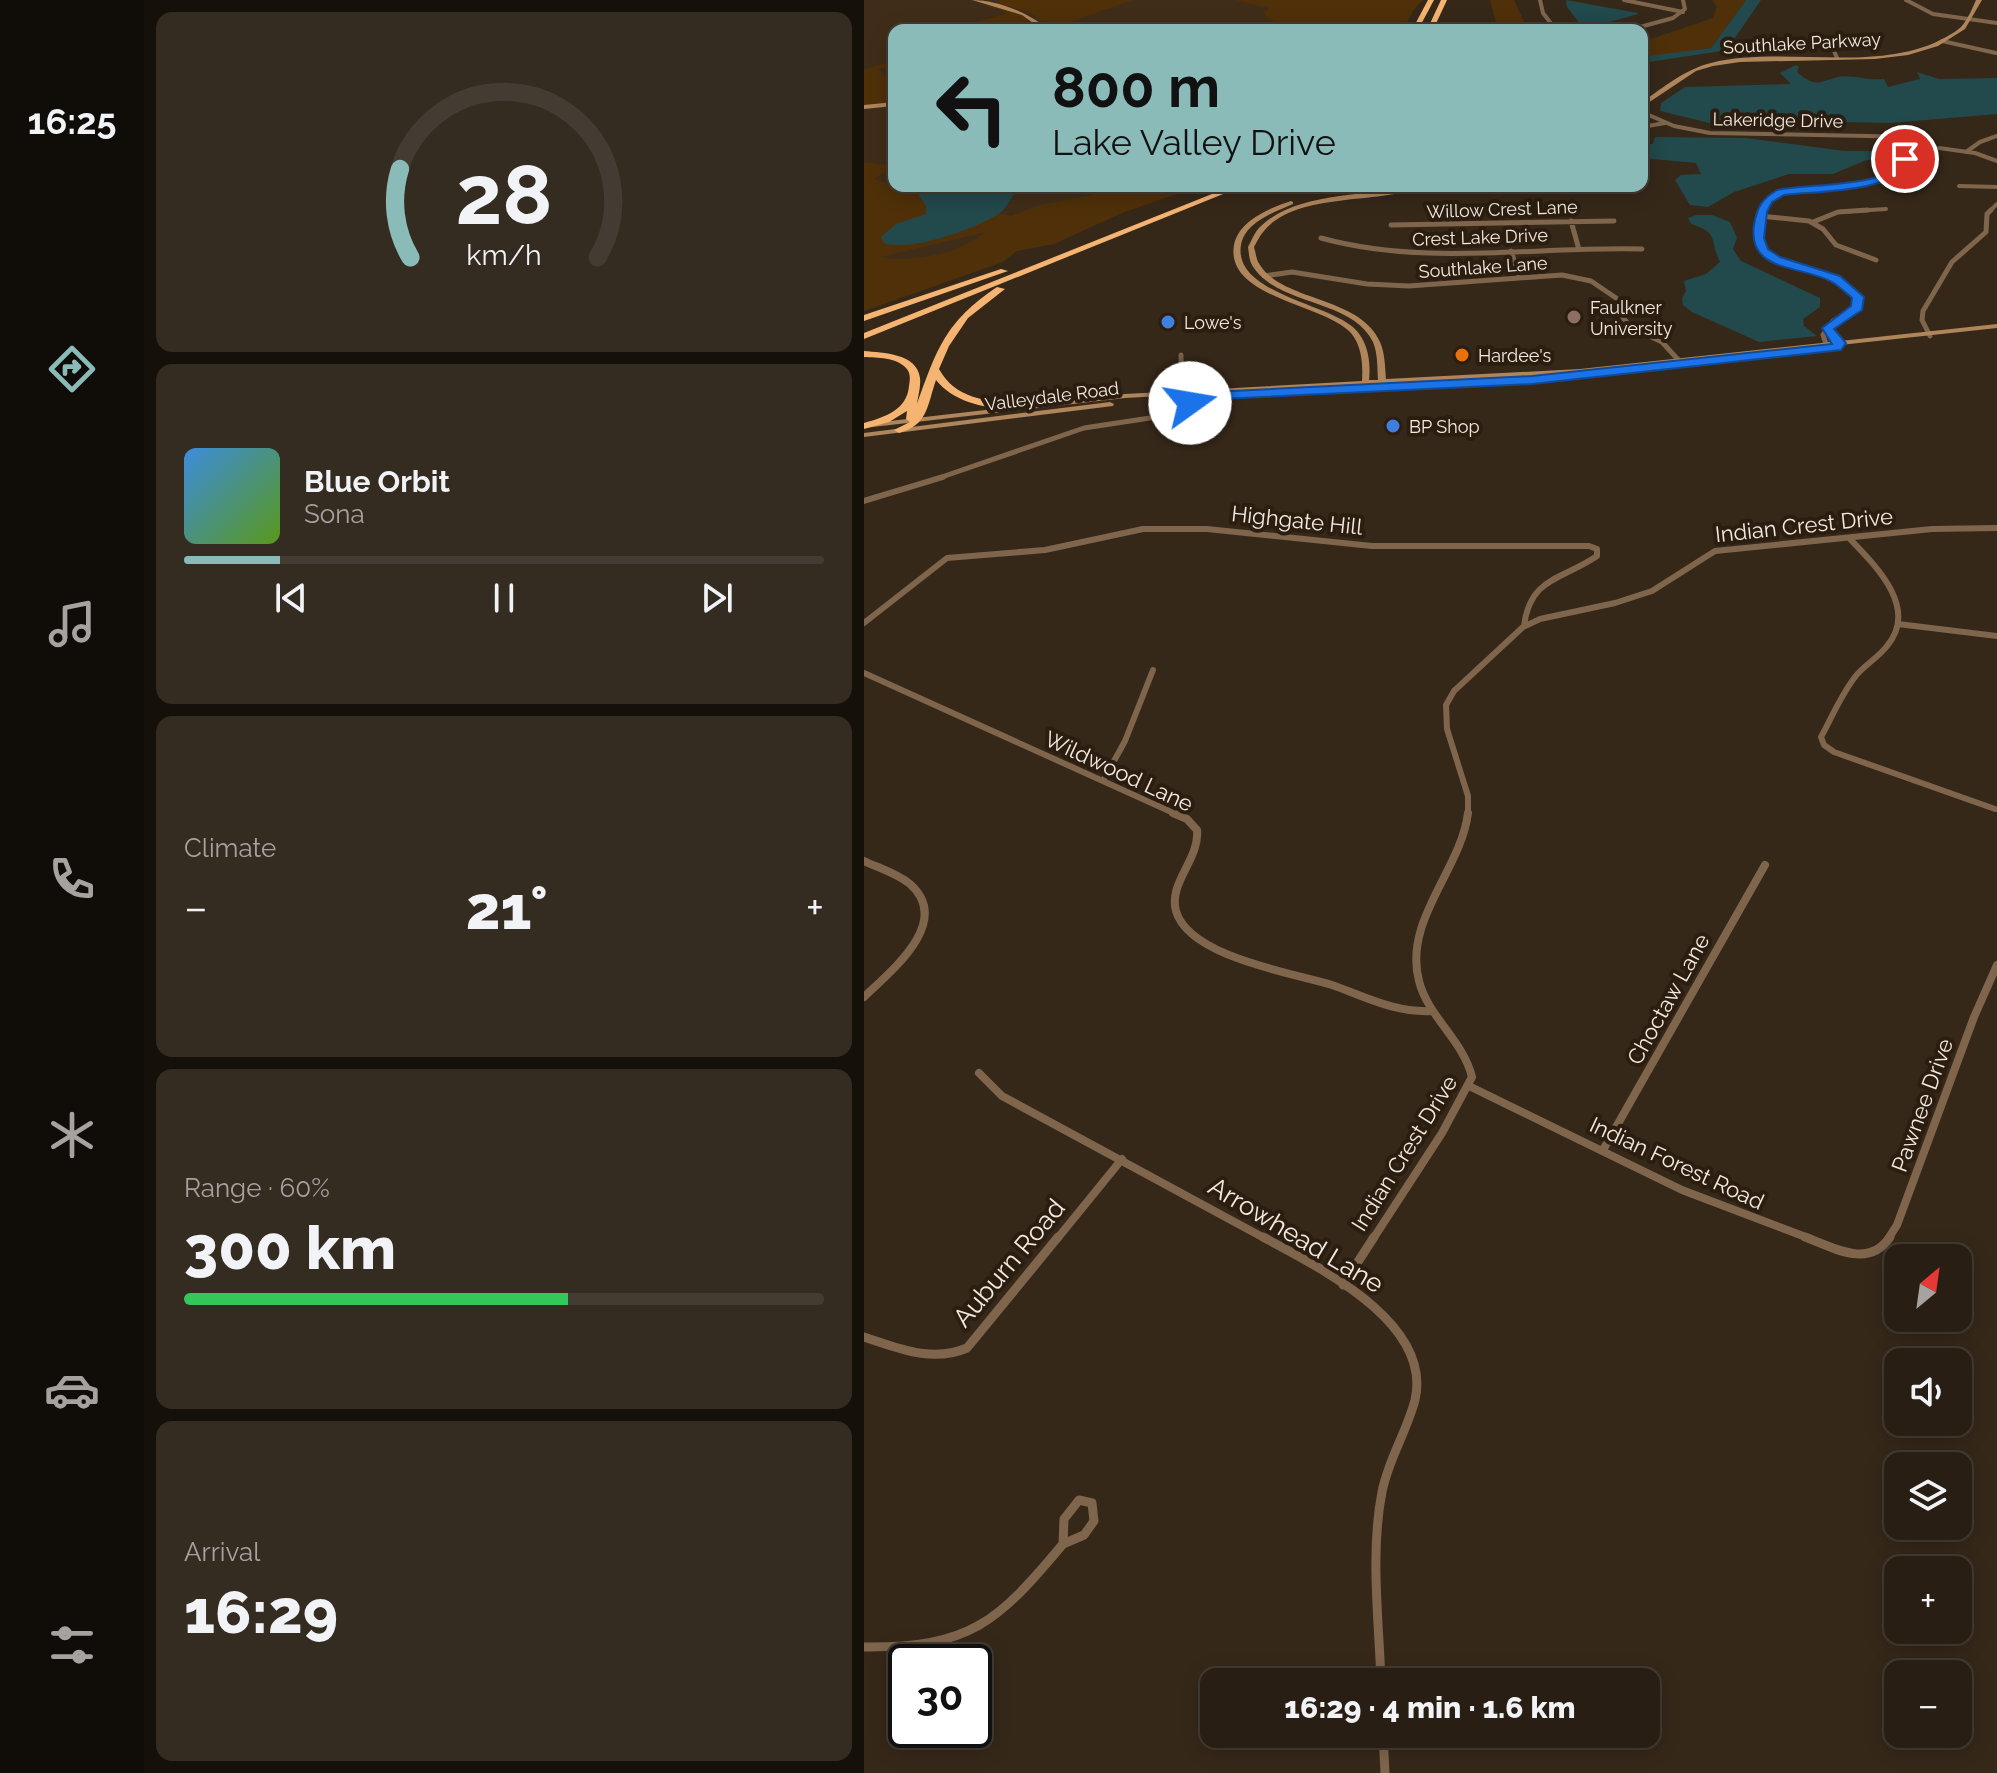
<!DOCTYPE html>
<html lang="en">
<head>
<meta charset="utf-8">
<style>
  :root { --surface:#281e13; --page:#342b21; --text:#f1f3f6; --muted:#a5a2a0; --line:#443c33; --accent:#8bbbb9 }
  body { margin:0; font-family:Raleway,sans-serif; background:var(--page); color:var(--text); height:100vh; display:flex; flex-direction:column; font-size:30px; white-space:nowrap }
  * { box-sizing:border-box; margin:0 }
  p { font-size:26px; color:var(--muted) }
  .icon { flex:none; width:44px; height:44px; fill:none; stroke:currentColor; stroke-width:2; stroke-linecap:round; stroke-linejoin:round }
  .map { position:relative; flex:1; overflow:hidden }
  .details { display:flex; flex-direction:column; gap:12px; padding:12px; background:#16100a; width:720px }
  .details>* { flex:none }
  .banner { position:absolute; left:24px; top:24px; width:760px; height:168px; border-radius:16px; box-shadow:0 4px 20px #0003,0 0 0 2px var(--line); background:#8bbbb9; color:#111; overflow:hidden }
  .needle { width:52px; rotate:29deg }
  .tools { position:absolute; left:1020px; top:1244px; display:grid; gap:16px }
  .tools a { display:grid; place-items:center; width:88px; height:88px; border-radius:16px; background:var(--surface); box-shadow:0 4px 20px #0003,0 0 0 2px var(--line); font-size:40px }
  .speed { position:absolute; left:24px; top:1644px; display:flex; gap:16px; font-size:40px; font-weight:700; text-align:center }
  .speed>* { display:grid; place-content:center; width:104px; height:104px; border-radius:50%; background:var(--surface); box-shadow:0 4px 20px #0003,0 0 0 2px var(--line); line-height:1 }
  .speed .limit { border:4px solid #111; border-radius:12px; background:#fff; color:#111 }
  .pin { position:absolute; display:grid; place-items:center; width:68px; height:68px; color:#fff; margin:-34px; border:4px solid #fff; border-radius:50%; box-shadow:0 2px 8px #0007 }
  .me { position:absolute; width:88px; margin:-44px; rotate:77deg; stroke-linejoin:round; filter:drop-shadow(0 0 6px #0008) }
  .turn { display:flex; align-items:center; gap:28px; height:168px; padding:0 32px; font-size:36px }
  .turn .icon { width:104px; height:104px; stroke-width:2.5 }
  .turn b { display:block; font-size:56px; line-height:68px }
  .big { font-size:60px; font-weight:800; line-height:1.1 }
  .details .card { flex:1; display:flex; flex-direction:column; justify-content:center; gap:12px; min-width:0; padding:0 28px; border-radius:16px; background:var(--page) }
  .details .dial { align-items:center; gap:0 }
  .dial svg { height:208px; overflow:visible; fill:none; stroke:var(--line); stroke-width:7; stroke-linecap:round; text-anchor:middle }
  .dial text { fill:var(--text); stroke:none }
  .song { display:flex; align-items:center; gap:24px }
  .cover { width:96px; height:96px; border-radius:12px; background:linear-gradient(135deg,hsl(210 70% 55%),hsl(90 70% 35%)) }
  .played { height:8px; border-radius:4px; background:linear-gradient(90deg,var(--accent) 15%,var(--line) 15%) }
  .keys { display:flex; justify-content:space-around; direction:ltr }
  .heat { display:flex; justify-content:space-between; align-items:center; font-size:44px; direction:ltr }
  .charge { height:12px; border-radius:6px; background:linear-gradient(90deg,#34c759 60%,var(--line) 0) }
  .trip { position:absolute; left:336px; top:1668px; width:460px; height:80px; border-radius:16px; background:var(--surface); box-shadow:0 4px 20px #0003,0 0 0 2px var(--line); font-weight:800; line-height:80px; text-align:center }
  main { display:flex; flex:1; min-height:0 }
  .tabs { display:flex; flex-direction:column; width:144px; justify-content:space-around; align-items:center; background:#100c08; color:var(--muted) }
  .tabs .icon { width:56px; height:56px }
  .tabs .current { color:var(--accent) }
  .tabs b { font-size:36px; color:var(--text) }
  .map>svg:first-child { display:block }
  .built { fill:#402d19 }
  .green { fill:#4f3009; fill-rule:evenodd }
  .water { fill:#22494c }
  .lines { fill:none; stroke-linecap:round; stroke-linejoin:round }
  .street-far4 { stroke:#7f654c; stroke-width:4 }
  .street-far3 { stroke:#7f654c; stroke-width:5 }
  .street-far2 { stroke:#7f654c; stroke-width:6 }
  .street-far1 { stroke:#7f654c; stroke-width:8 }
  .street { stroke:#7f654c; stroke-width:9 }
  .secondary { fill:#af855c; fill-rule:evenodd }
  .highway { fill:#f6b472; fill-rule:evenodd }
  .route { fill:#1a73e8; stroke:#114b97; stroke-width:2 }
  .education-dot { fill:#8d6e63; stroke:#2b1e10; stroke-width:3 }
  .shop-dot { fill:#3f7fe0; stroke:#2b1e10; stroke-width:3 }
  .food-dot { fill:#e8710a; stroke:#2b1e10; stroke-width:3 }
  .labels { text-anchor:middle; dominant-baseline:central; stroke-width:8; stroke-linejoin:round; paint-order:stroke }
  .far-street-label { font-size:18px; fill:#f3eae0; stroke:#2b1e10 }
  .far-poi-label { font-size:18px; fill:#f3eae0; stroke:#2b1e10; text-anchor:start }
  .street-label { font-size:22px; fill:#f3eae0; stroke:#2b1e10 }
  .near-street-label { font-size:26px; fill:#f3eae0; stroke:#2b1e10 }
</style>
</head>
<body>
<main>
<nav class="tabs">
<b>16:25</b>
<svg class="icon current" aria-label="directions" viewBox="0 0 24 24"><path d="M12 3l9 9-9 9-9-9zM9 14v-3h6M13 9l2 2-2 2"/></svg>
<svg class="icon" aria-label="music" viewBox="0 0 24 24"><path d="M9 18V5l10-2v13"/><circle cx="6" cy="18" r="3"/><circle cx="16" cy="16" r="3"/></svg>
<svg class="icon" aria-label="phone" viewBox="0 0 24 24"><path d="M5 4h4l2 5-3 2q2 4 5 5l2-3 5 2v4C11 20 4 13 5 4z"/></svg>
<svg class="icon" aria-label="climate" viewBox="0 0 24 24"><path d="M12 3v18M4 7l16 10M4 17L20 7"/></svg>
<svg class="icon" aria-label="car" viewBox="0 0 24 24"><path d="M5 17H2v-5l4-1 3-4h7l3 4 3 1v5h-3M9 17h6M6 11h13"/><circle cx="7" cy="17" r="2"/><circle cx="17" cy="17" r="2"/></svg>
<svg class="icon" aria-label="filters" viewBox="0 0 24 24"><path d="M4 7h16M4 17h16"/><circle cx="9" cy="7" r="2"/><circle cx="15" cy="17" r="2"/></svg>
</nav>
<section class="details">
<div class="card dial"><svg viewBox="0 0 100 80">
<path d="M14 69A42 42 0 1 1 86 69"/>
<path d="M14 69A42 42 0 0 1 10 35" stroke="#8bbbb9"/>
<text x="50" y="56" font-size="32" font-weight="700">28</text>
<text x="50" y="72" font-size="11">km/h</text>
</svg></div>
<div class="card">
<div class="song"><i class="cover"></i><div><b>Blue Orbit</b><p>Sona</p></div></div>
<div class="played"></div>
<div class="keys"><svg class="icon" aria-label="previous" viewBox="0 0 24 24"><path d="M18 5L8 12l10 7zM5 5v14"/></svg><svg class="icon" aria-label="pause" viewBox="0 0 24 24"><path d="M8 5v14M16 5v14"/></svg><svg class="icon" aria-label="next" viewBox="0 0 24 24"><path d="M6 5l10 7-10 7zM19 5v14"/></svg></div>
</div>
<div class="card"><p>Climate</p>
<div class="heat"><a>−</a><b class="big">21°</b><a>+</a></div>
</div>
<div class="card"><p>Range · 60%</p><b class="big">300 km</b><div class="charge"></div></div>
<div class="card"><p>Arrival</p><b class="big">16:29</b></div>
</section>
<div class="map">
<svg width="1133" height="1773" viewBox="0 0 1133 1773">
  <rect width="100%" height="100%" fill="#362819"/>
  <!-- built -->
  <path class="built" d="M 0,0 L 390,0 L 473,30 L 30,30 L 30,186 L 284,186 L 203,224 L 0,276 Z"/>
  <!-- green -->
  <path class="green" d="M 137,0 L 269,0 L 192,27 L 185,27 L 165,12 L 131,3 Z
    M 371,0 L 559,0 L 550,9 L 539,30 L 379,30 L 411,21 L 403,18 L 400,12 L 405,8 Z
    M 626,0 L 650,0 L 664,30 L 634,30 Z
    M 848,0 L 882,0 L 847,48 L 778,58 L 778,42 L 849,18 L 853,7 Z
    M 126,5 L 149,10 L 169,20 L 120,30 L 81,30 L 142,14 L 137,10 L 122,6 Z
    M 27,61 L 30,65 L 14,69 L 22,77 L 30,79 L 30,102 L 0,105 L 0,70 Z
    M 0,162 L 30,166 L 10,179 L 26,184 L 30,181 L 30,186 L 56,186 L 56,192 L 147,216 L 175,205 L 224,196 L 254,186 L 336,186 L 258,213 L 190,244 L 153,251 L 139,262 L 0,311 ZM 122,232 C 95,254 50,263 16,257 Z
    M 69,186 L 228,186 L 229,189 C 213,200 95,189 69,186 Z"/>
  <!-- water -->
  <path class="water" d="M 702,0 L 774,13 L 774,14 L 720,29 L 703,7 Z
    M 882,0 L 897,0 L 866,45 L 858,51 L 778,63 L 778,58 L 784,56 L 847,48 Z
    M 932,65 L 935,67 L 933,72 C 951,88 955,82 974,77 C 986,74 1005,81 1020,79 L 1024,87 L 1056,79 L 1053,72 L 1075,79 L 1133,78 L 1133,114 L 1026,123 L 933,121 L 907,127 L 866,128 L 796,111 L 797,103 L 821,87 L 927,84 L 916,73 Z
    M 791,137 L 882,138 L 981,151 L 1031,151 L 1034,154 L 1000,161 L 969,174 L 925,174 L 870,192 L 844,207 L 826,205 L 811,180 L 817,175 L 837,174 L 832,163 L 778,158 L 778,144 L 789,144 Z
    M 56,186 C 67,186 146,190 151,193 C 145,200 143,208 136,213 C 111,229 48,252 20,243 L 17,237 L 32,224 L 62,214 L 62,206 L 54,194 Z
    M 832,215 L 848,215 L 866,222 L 873,238 L 869,249 L 877,261 L 956,298 L 956,307 L 939,319 L 940,326 L 953,336 L 895,342 L 828,312 L 819,305 L 818,298 L 822,291 L 820,281 L 842,274 L 856,262 C 845,240 856,233 827,224 L 824,218 Z"/>
  <g class="lines">
    <!-- street-far4 -->
    <path class="street-far4" d="M 676,0 L 679,13 L 692,30
      M 760,0 L 819,12
      M 1042,0 L 1069,14 L 1133,23
      M 765,30 L 809,18 L 821,9 L 819,0
      M 965,39 L 973,58
      M 1078,41 L 1132,53
      M 778,112 L 810,126 L 846,133 L 1054,137
      M 778,127 L 801,123
      M 1075,148 L 1111,153 L 1133,161
      M 1102,152 L 1116,142 L 1133,136
      M 778,171 L 781,172
      M 626,186 L 652,189 L 677,186
      M 1095,186 L 1133,187
      M 602,192 L 617,186
      M 897,212 L 905,200 L 917,192 L 1002,184 L 1033,173 L 1044,163 L 1041,159
      M 974,212 L 1022,209
      M 1125,212 L 1133,204"/>
    <!-- street-far3 -->
    <path class="street-far3" d="M 898,210 C 881,260 928,264 962,276 C 975,281 984,288 994,297 L 992,310 L 969,321 L 959,335 L 962,344 L 972,347
      M 896,216 L 945,221 L 959,229 L 972,245 L 1012,260
      M 707,221 L 714,246
      M 949,222 L 974,212 L 1004,210
      M 527,225 L 750,221
      M 457,238 C 563,267 670,246 778,249
      M 647,251 L 656,278
      M 400,276 L 428,272 L 503,284 L 545,286 L 698,275 L 727,281 L 755,300 L 753,309 L 766,327 L 798,342 L 818,364
      M 1066,336 L 1058,320 L 1059,311 L 1088,262 L 1122,232 L 1123,214 L 1127,210
      M 311,413 L 318,400 L 317,355
      M 72,479 L 220,428 L 319,413 L 328,397 L 318,391"/>
    <!-- street-far2 -->
    <path class="street-far2" d="M 0,501 L 79,477
      M 986,539 C 1012,566 1055,608 1023,646 C 1014,658 1000,665 991,677 C 977,695 968,717 957,737 L 960,745 L 970,752 L 1131,809
      M 0,623 L 83,558 L 181,550 L 279,529 L 343,529 L 508,546 L 725,546 L 733,549 L 733,556 C 698,580 666,577 660,626
      M 1034,624 L 1133,636
      M 0,673 L 314,815
      M 239,781 L 261,741 L 289,670
      M 604,815 L 604,796 L 583,729 L 582,705 L 590,691 L 659,627 L 676,619 L 751,603 L 788,591 L 851,551 L 1068,529 L 1133,528"/>
    <!-- street-far1 -->
    <path class="street-far1" d="M 309,813 L 323,819 L 333,830 C 336,859 304,883 312,911 C 325,957 429,973 468,985 C 502,997 531,1013 568,1011
      M 0,861 C 15,868 33,873 46,884 C 89,922 27,971 0,997
      M 115,1073 L 138,1096 L 402,1239
      M 605,1086 L 818,1190 L 947,1239
      M 739,1150 L 901,865
      M 193,1239 L 258,1159
      M 509,1239 L 578,1133 L 608,1077 C 599,1040 564,1017 555,981 C 539,920 597,870 604,813
      M 1024,1239 L 1033,1225 L 1110,1017 L 1133,965"/>
    <!-- street -->
    <path class="street" d="M 399,1237 C 454,1267 569,1322 551,1400 C 543,1431 524,1460 518,1492 C 506,1553 515,1620 517,1682
      M 941,1237 C 970,1248 1005,1269 1026,1237
      M 479,1285 L 510,1237
      M 0,1337 C 34,1348 68,1363 103,1348 L 194,1237
      M 215,1500 L 228,1503 L 230,1521 L 220,1535 L 199,1544 L 200,1519 Z
      M 0,1647 C 106,1648 133,1623 199,1544
      M 519,1734 L 521,1773"/>
    <!-- secondary -->
    <path class="secondary" d="M 108,0 C 135,0 166,14 186,30 L 179,30 L 158,15 Z
      M 1112,0 L 1118,0 L 1101,29 L 1074,46 L 1044,55 L 1011,59 L 876,62 L 849,66 L 832,71 L 778,107 L 778,102 C 799,88 821,69 847,63 C 919,45 1015,75 1082,37 C 1087,34 1093,31 1097,27 C 1104,19 1108,9 1112,0 Z
      M 30,102 L 30,106 L 0,109 L 0,105 Z
      M 549,186 L 560,186 C 517,205 433,191 400,231 C 396,235 393,242 390,247 C 392,253 392,260 396,265 C 419,302 496,296 516,342 C 521,353 521,367 522,379 L 716,369 L 1133,324 L 1133,328 L 716,373 L 522,384 L 523,386 L 552,386 L 553,388 L 549,390 L 500,391 L 496,389 L 497,385 L 261,398 L 0,428 L 0,424 L 261,394 L 498,381 C 499,365 498,346 487,333 C 460,304 361,298 370,245 C 375,220 406,208 427,201 L 429,202 L 429,204 C 411,212 381,222 377,245 C 369,293 463,303 490,328 C 504,341 507,362 505,380 L 514,380 C 513,368 514,354 509,342 C 488,298 412,306 388,265 C 385,260 385,253 384,247 C 388,240 391,231 397,226 C 434,191 502,197 549,186 Z
      M 246,402 L 250,404 L 249,406 L 0,437 L 0,433 Z"/>
    <!-- highway -->
    <path class="highway" d="M 564,0 L 570,0 L 554,30 L 548,30 Z
      M 577,0 L 583,0 L 569,30 L 563,30 Z
      M 368,186 L 379,186 L 0,339 L 0,333 Z
      M 137,269 L 144,271 L 0,321 L 0,315 Z
      M 133,287 L 141,289 L 104,318 L 85,346 L 75,369 C 93,402 129,402 163,402 L 168,405 L 167,407 C 134,412 93,406 72,380 C 63,406 64,425 35,433 L 30,430 L 46,422 L 42,419 L 43,411 L 25,422 L 0,429 L 0,423 C 21,417 43,410 45,386 C 46,380 47,373 42,368 C 32,357 14,358 0,357 L 0,351 C 19,353 53,353 56,378 C 57,386 54,396 53,404 C 73,349 81,322 133,287 Z"/>
  </g>
  <!-- route -->
  <path class="route" d="M 1041,156 L 1050,163 C 1025,192 956,191 920,195 L 908,202 L 903,212 L 900,238 L 904,249 L 916,257 L 976,276 L 1000,297 L 998,310 L 970,329 L 982,343 L 977,350 L 668,384 L 334,400 L 326,407 L 320,403 L 324,394 L 328,393 L 668,376 L 968,344 L 958,328 L 987,306 L 988,298 C 982,293 975,286 968,282 C 938,265 883,273 890,225 C 893,207 898,199 913,190 C 946,183 1015,188 1039,163 L 1035,159 Z"/>
  <!-- markers -->
  <circle class="education-dot" cx="710" cy="317" r="8"/>
  <g class="shop-dot">
    <circle cx="304" cy="322" r="8"/>
    <circle cx="529" cy="426" r="8"/>
  </g>
  <circle class="food-dot" cx="598" cy="355" r="8"/>
  <g class="labels">
    <!-- far-street labels -->
    <g class="far-street-label">
      <text transform="translate(938 43) rotate(-3)">Southlake Parkway</text>
      <text transform="translate(914 120) rotate(1)">Lakeridge Drive</text>
      <text transform="translate(638 209) rotate(-2)">Willow Crest Lane</text>
      <text transform="translate(616 237) rotate(-2)">Crest Lake Drive</text>
      <text transform="translate(619 267) rotate(-4)">Southlake Lane</text>
      <text transform="translate(188 396) rotate(-7)">Valleydale Road</text>
    </g>
    <!-- far-poi labels -->
    <g class="far-poi-label">
      <text x="726" y="307">Faulkner<tspan x="726" dy="21">University</tspan></text>
      <text x="320" y="322">Lowe's</text>
      <text x="614" y="355">Hardee's</text>
      <text x="545" y="426">BP Shop</text>
    </g>
    <!-- street labels -->
    <g class="street-label">
      <text transform="translate(433 520) rotate(6)">Highgate Hill</text>
      <text transform="translate(940 525) rotate(-6)">Indian Crest Drive</text>
      <text transform="translate(255 771) rotate(25)">Wildwood Lane</text>
      <text transform="translate(804 999) rotate(-61)">Choctaw Lane</text>
      <text transform="translate(1058 1105) rotate(-70)">Pawnee Drive</text>
      <text transform="translate(540 1153) rotate(-58)">Indian Crest Drive</text>
      <text transform="translate(813 1163) rotate(25)">Indian Forest Road</text>
    </g>
    <!-- near-street labels -->
    <g class="near-street-label">
      <text transform="translate(432 1235) rotate(31)">Arrowhead Lane</text>
      <text transform="translate(145 1263) rotate(-50)">Auburn Road</text>
    </g>
  </g>
</svg>
<div class="tools">
<a><svg class="needle" viewBox="-14 -14 28 28"><path d="M0-13l5 13h-10z" fill="#e53935"/><path d="M0 13l5-13h-10z" fill="#a5a2a0"/></svg></a>
<a><svg class="icon" aria-label="sound" viewBox="0 0 24 24"><path d="M4 9h4l5-4v14l-5-4H4zM17 9q2 3 0 6"/></svg></a>
<a><svg class="icon" aria-label="layers" viewBox="0 0 24 24"><path d="M12 4l9 5-9 5-9-5zM3 14l9 5 9-5"/></svg></a>
<a>+</a>
<a>−</a>
</div>
<div class="speed"><div class="limit">30</div></div>
<div class="pin" style="left:1041px;top:159px;background:#d93025"><svg class="icon" aria-label="arrive" viewBox="0 0 24 24"><path d="M6 21V4h12l-3 4 3 4H6"/></svg></div>
<svg class="me" style="left:326px;top:403px" viewBox="-20 -20 40 40"><circle r="19" fill="#fff"/><path d="M0-13L10 11 0 6-10 11z" fill="#1a73e8"/></svg>
<div class="trip">16:29 · 4 min · 1.6 km</div>
<div class="banner">
<div class="turn"><svg class="icon" aria-label="left" viewBox="0 0 24 24"><path d="M17 20v-9H6M10 6l-5 5 5 5"/></svg><div><b>800 m</b>Lake Valley Drive</div></div>
</div>
</div>
</main>
</body>
</html>
